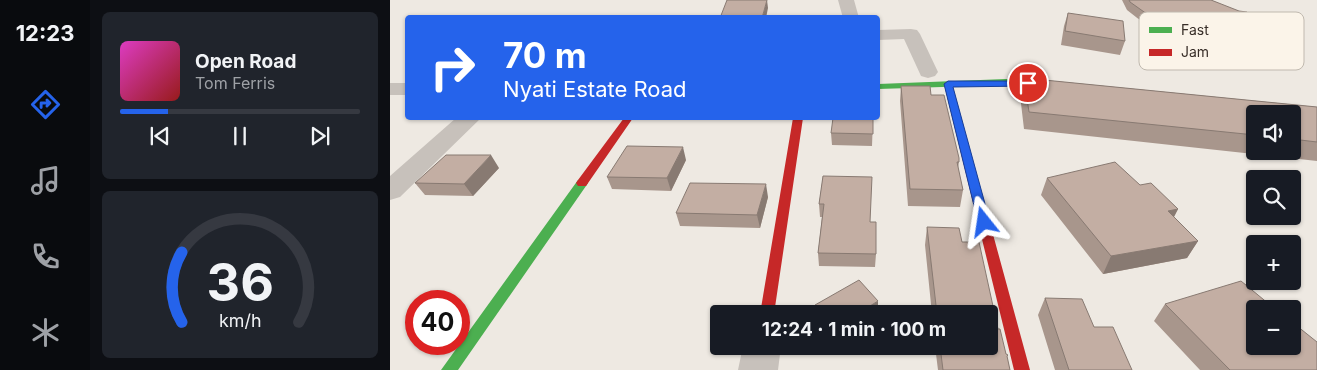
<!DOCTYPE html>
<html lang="en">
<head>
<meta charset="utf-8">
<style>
  :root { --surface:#171b24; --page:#20242c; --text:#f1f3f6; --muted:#9ea1a6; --line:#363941; --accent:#2563eb }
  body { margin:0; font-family:Inter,sans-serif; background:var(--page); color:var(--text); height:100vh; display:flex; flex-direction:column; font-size:19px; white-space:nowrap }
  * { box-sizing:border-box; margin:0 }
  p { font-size:16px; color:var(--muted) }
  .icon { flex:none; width:28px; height:28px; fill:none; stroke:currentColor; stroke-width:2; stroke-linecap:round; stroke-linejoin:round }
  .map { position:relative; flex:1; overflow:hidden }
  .sheet { display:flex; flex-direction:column; gap:12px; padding:12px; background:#0d0f14; width:300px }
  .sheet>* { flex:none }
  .top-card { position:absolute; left:15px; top:15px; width:475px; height:105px; border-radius:5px; box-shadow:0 1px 4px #0004; background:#2563eb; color:#fff; overflow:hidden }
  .controls { position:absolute; left:856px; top:105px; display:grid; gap:10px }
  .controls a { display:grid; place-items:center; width:55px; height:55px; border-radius:5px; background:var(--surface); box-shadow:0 1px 4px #0004; font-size:25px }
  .speed { position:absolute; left:15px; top:290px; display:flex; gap:10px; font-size:25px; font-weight:700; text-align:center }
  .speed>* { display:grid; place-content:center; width:65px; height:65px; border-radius:50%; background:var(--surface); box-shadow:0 1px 4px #0004; line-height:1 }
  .speed .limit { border:8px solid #d22; background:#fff; color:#111 }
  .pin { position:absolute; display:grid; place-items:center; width:42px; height:42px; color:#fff; margin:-21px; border:2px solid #fff; border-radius:50%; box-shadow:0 1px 5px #0007 }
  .me { position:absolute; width:55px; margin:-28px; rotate:345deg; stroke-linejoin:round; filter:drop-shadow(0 0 4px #0008) }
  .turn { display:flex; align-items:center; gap:18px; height:105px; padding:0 15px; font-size:22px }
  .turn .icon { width:65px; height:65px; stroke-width:2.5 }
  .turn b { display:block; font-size:35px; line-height:42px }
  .sheet .widget { flex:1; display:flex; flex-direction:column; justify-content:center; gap:8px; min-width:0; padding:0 18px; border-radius:8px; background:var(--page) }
  .sheet .dial { align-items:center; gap:0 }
  .dial svg { height:130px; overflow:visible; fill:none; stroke:var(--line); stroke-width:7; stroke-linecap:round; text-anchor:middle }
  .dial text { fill:var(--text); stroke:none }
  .song { display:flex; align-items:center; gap:15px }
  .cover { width:60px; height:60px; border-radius:8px; background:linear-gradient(135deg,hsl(310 70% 55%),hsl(0 70% 35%)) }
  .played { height:5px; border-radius:2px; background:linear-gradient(90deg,var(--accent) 20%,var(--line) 20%) }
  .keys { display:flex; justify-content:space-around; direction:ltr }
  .trip { position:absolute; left:320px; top:305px; width:288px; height:50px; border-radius:5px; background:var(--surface); box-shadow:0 1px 4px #0004; font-weight:700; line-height:50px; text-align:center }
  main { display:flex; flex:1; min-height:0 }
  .tabs { display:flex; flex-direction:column; width:90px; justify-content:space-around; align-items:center; background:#090b0e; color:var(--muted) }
  .tabs .icon { width:35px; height:35px }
  .tabs .selected { color:var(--accent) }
  .tabs b { font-size:22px; color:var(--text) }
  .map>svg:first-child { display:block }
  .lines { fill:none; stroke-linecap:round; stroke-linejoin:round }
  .street { fill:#c7c1bb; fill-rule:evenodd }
  .fast { fill:#4caf50; fill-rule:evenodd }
  .jam { fill:#c62828; fill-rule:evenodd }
  .wall { fill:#a8968c; fill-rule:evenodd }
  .shaded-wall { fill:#887a72 }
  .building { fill:#c3aea3; stroke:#887a72 }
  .route { fill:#2563eb; stroke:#184099 }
  .key { fill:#fbf4e9; stroke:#c0b9af; stroke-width:1 }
  .key-label { font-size:14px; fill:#382e28 }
</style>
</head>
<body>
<main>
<nav class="tabs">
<b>12:23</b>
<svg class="icon selected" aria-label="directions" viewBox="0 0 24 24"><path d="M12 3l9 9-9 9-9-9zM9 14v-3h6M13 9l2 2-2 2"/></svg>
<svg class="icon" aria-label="music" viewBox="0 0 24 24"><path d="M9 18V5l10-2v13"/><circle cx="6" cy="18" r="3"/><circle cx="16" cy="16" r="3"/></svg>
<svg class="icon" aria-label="phone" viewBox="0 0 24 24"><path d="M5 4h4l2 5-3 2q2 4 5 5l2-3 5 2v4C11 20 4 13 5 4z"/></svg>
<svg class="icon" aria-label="climate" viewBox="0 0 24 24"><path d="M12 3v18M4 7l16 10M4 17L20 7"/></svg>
</nav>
<section class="sheet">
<div class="widget">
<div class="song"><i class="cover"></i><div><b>Open Road</b><p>Tom Ferris</p></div></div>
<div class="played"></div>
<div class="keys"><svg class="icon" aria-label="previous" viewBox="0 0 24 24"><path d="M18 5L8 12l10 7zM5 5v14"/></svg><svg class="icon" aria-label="pause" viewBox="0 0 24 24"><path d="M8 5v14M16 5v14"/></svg><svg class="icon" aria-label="next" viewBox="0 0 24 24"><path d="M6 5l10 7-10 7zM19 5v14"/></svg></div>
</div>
<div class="widget dial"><svg viewBox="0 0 100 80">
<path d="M14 69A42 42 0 1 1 86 69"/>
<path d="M14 69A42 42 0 0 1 14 26" stroke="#2563eb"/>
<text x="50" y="56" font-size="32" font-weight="700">36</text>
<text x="50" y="72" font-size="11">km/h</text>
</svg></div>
</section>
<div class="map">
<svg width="927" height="370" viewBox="0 0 927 370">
  <rect width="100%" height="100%" fill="#eee9e2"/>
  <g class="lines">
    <!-- street -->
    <path class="street" d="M 448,0 L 464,0 L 469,18 L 453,18 Z
      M 521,29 L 527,30 L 530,34 L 548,72 L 545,76 L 538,78 L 531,76 L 514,39 L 488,40 L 488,30 Z
      M 0,83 L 18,83 L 18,95 L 0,95 Z
      M 66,118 L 91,118 L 10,197 L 0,200 L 0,176 Z
      M 353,346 L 391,346 L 388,370 L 348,370 Z"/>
    <!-- fast -->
    <path class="fast" d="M 616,79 L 669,82 L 673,85 L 669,88 L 616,85 L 488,89 L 488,84 Z
      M 192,179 L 196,180 L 198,183 L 196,186 L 68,370 L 51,370 L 188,180 Z"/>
    <!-- jam -->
    <path class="jam" d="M 558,81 L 562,84 L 640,370 L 624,370 L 554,84 Z
      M 234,118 L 243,118 L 196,186 L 188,186 L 186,183 L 188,180 Z
      M 403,118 L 413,118 L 384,314 L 370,314 Z"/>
  </g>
  <!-- wall -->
  <path class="wall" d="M 732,0 L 821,0 L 886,31 L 882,38 L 890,46 L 885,56 L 855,54 L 839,36 L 760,28 L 737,10 Z
    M 678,13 L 735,41 L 730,55 L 671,45 L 674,26 Z
    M 634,78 L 927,107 L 927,161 L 634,129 L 630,95 ZM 865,114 L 902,114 L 902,151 L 865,151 Z
    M 511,86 L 541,95 L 569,162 L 568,168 L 573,190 L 570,207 L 518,206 L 510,101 Z
    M 483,118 L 482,146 L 442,145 L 441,133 Z
    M 296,160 L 281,191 L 222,189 L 217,177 Z
    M 109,168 L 83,196 L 35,195 L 25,183 Z
    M 433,176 L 486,254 L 485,267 L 429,266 L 428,253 L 432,217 L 430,217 L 429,204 Z
    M 657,178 L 750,185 L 788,209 L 784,217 L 808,241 L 797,258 L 713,274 L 651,195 Z
    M 378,197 L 370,228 L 290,226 L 286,213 Z
    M 537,227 L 572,242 L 608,329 L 617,358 L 620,370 L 548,370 L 545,346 L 599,346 L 599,314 L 542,314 L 535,245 Z
    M 655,298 L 704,327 L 742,370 L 665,370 L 648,315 Z
    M 775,304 L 927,370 L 810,370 L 764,321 Z
    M 425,305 L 488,314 L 426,314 Z"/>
  <!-- shaded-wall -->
  <path class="shaded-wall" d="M 377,0 L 378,8 L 376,18 L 372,18 Z
    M 293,147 L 296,160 L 281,191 L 277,178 Z
    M 101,155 L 109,168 L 83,196 L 74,184 Z
    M 376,184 L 378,197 L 370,228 L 367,215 Z
    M 788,209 L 779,226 L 778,211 Z
    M 808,241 L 797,258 L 713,274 L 721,256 Z
    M 488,301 L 488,314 L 467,314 Z"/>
  <!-- building -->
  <path class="building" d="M 337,0 L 377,0 L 372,18 L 330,18 Z
    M 739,0 L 821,0 L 849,11 L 857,12 L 861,16 L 887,26 L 886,31 L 874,30 L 890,46 L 860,44 L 844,27 L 764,19 L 740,2 Z
    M 678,13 L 733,21 L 735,41 L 675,31 Z
    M 634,78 L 927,107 L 927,142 L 902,139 L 902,114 L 865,114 L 865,135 L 639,112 Z
    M 511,86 L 540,86 L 541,95 L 554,95 L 569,158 L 569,162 L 567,162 L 573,190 L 520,189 Z
    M 443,118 L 483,118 L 483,134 L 441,133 Z
    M 237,146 L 293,147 L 277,178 L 217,177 Z
    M 56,155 L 101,155 L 74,184 L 25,183 Z
    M 725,162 L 750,185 L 761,183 L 788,209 L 778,211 L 808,241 L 721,256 L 657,178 Z
    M 433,176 L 482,177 L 480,222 L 486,222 L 486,254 L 428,253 L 434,204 L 429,204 Z
    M 300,183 L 376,184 L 367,215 L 286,213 Z
    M 537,227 L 569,228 L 572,242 L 589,242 L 608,329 L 610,329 L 616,354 L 618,355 L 617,356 L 620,370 L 553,370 L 550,346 L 599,346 L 599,314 L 547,314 Z
    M 469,280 L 488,301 L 467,314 L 432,314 L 425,305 Z
    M 851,281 L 885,309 L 865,309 L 865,346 L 902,346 L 902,322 L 927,342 L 927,370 L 840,370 L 775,304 Z
    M 655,298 L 692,299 L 704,327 L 723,327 L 742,370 L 679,370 Z"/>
  <!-- route -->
  <path class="route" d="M 558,81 L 638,81 L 642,83 L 638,86 L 563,87 L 600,222 L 594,226 L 588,222 L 554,84 Z"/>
  <!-- legend -->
  <rect x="749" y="12" width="165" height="58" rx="8" class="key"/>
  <rect x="759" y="27" width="23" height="6" fill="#4caf50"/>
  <rect x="759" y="49" width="23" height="7" fill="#c62828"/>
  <g class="key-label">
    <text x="791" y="35">Fast</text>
    <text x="791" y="57">Jam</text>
  </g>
</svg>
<div class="controls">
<a><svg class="icon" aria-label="sound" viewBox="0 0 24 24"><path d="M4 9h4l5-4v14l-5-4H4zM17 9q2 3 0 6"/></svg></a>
<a><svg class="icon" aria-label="search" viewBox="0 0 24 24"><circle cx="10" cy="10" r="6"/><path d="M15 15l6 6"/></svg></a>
<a>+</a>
<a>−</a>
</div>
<div class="speed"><div class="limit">40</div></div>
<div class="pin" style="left:638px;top:83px;background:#d93025"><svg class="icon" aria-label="arrive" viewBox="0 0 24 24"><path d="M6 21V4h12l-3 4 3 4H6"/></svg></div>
<svg class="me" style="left:594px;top:222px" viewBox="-20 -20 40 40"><path d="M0-17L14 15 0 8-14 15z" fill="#2563eb" stroke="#fff" stroke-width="4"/></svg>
<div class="trip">12:24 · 1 min · 100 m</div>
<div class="top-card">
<div class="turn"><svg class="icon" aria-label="right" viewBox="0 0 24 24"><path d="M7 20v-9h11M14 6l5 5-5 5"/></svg><div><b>70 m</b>Nyati Estate Road</div></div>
</div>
</div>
</main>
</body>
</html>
